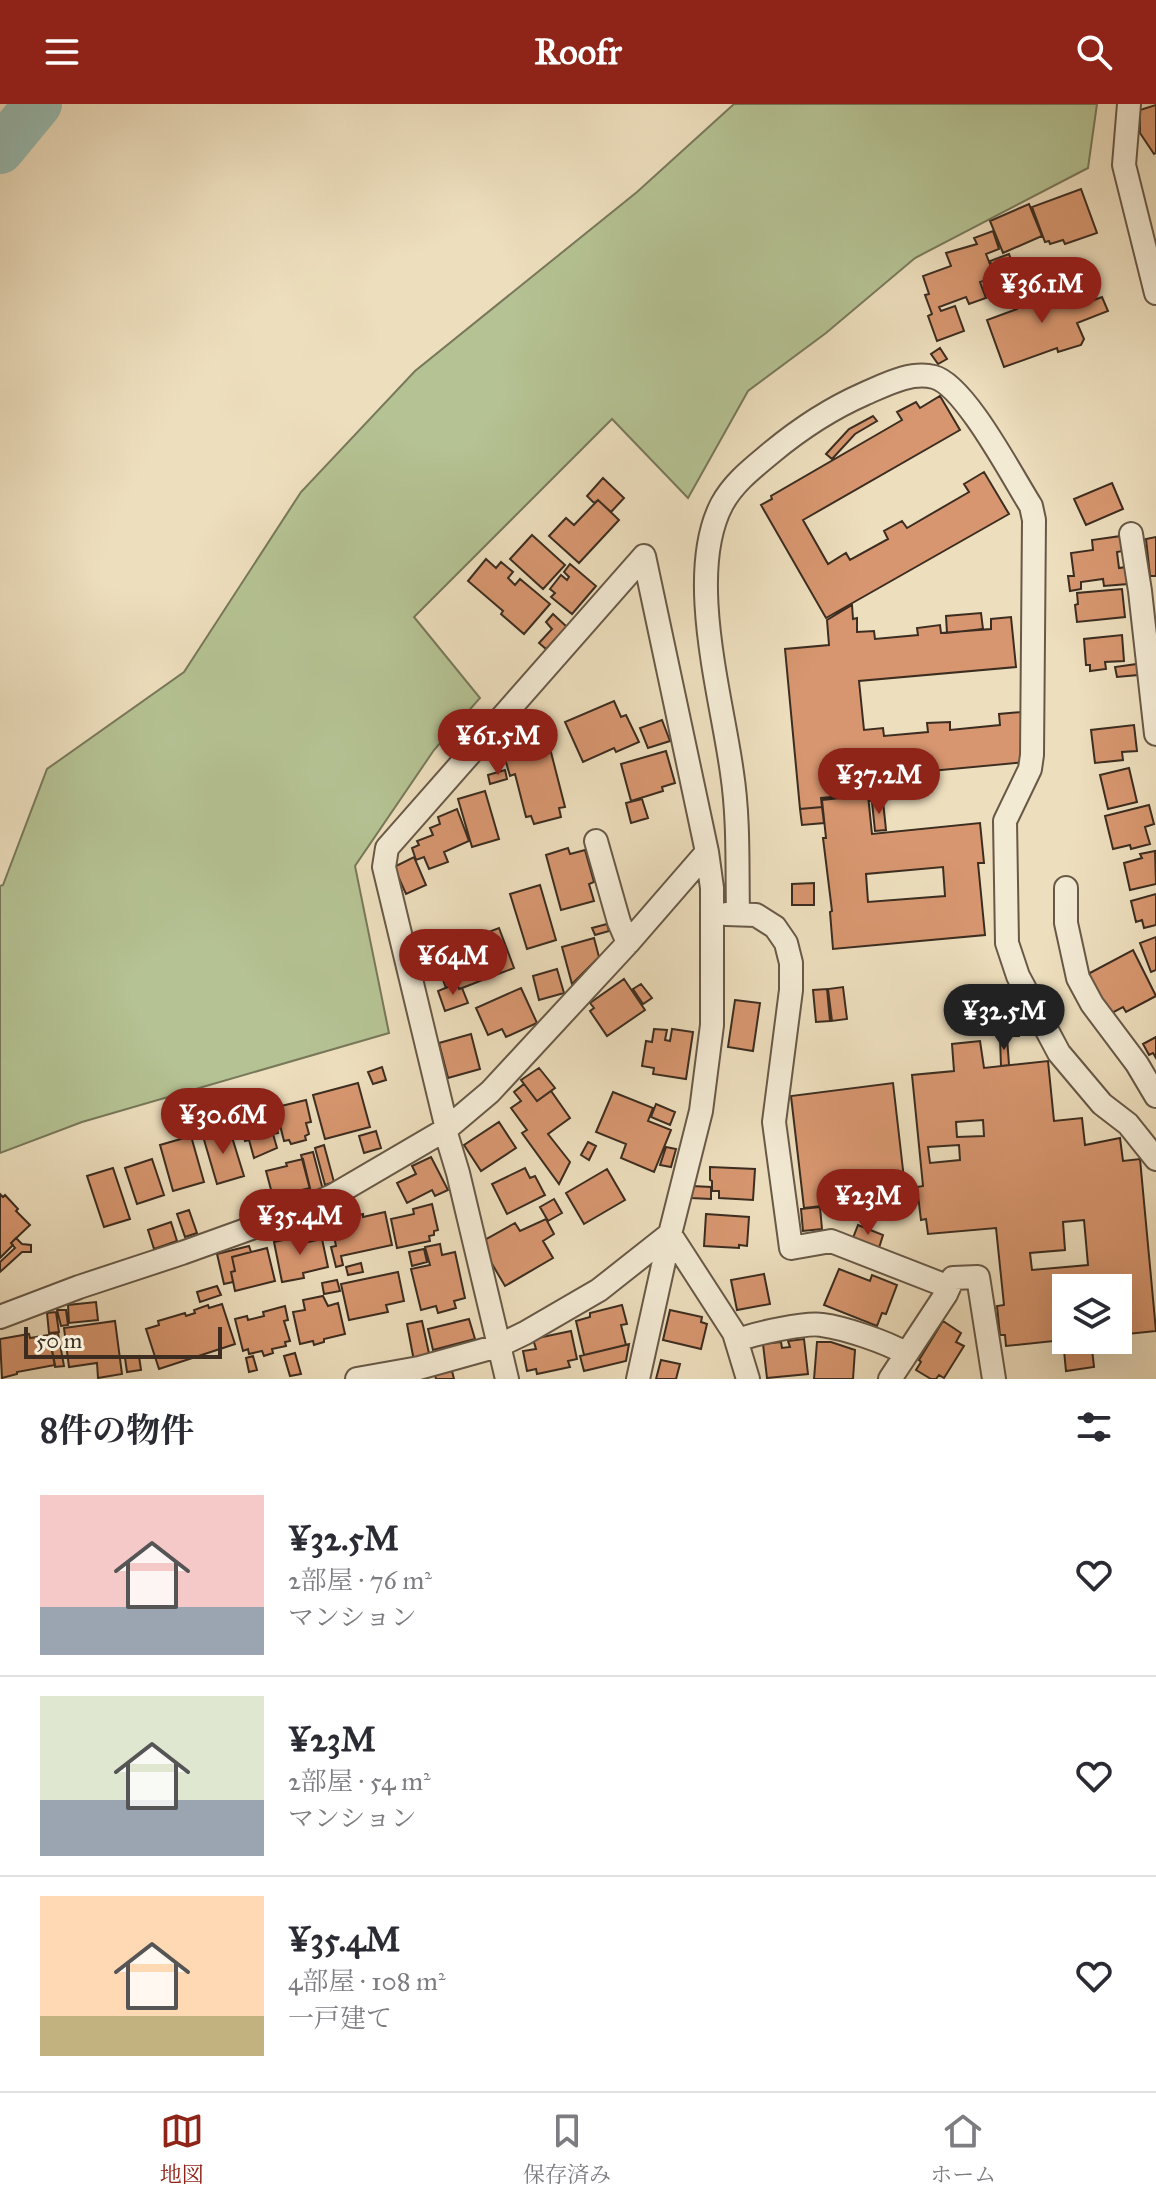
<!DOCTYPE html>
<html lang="ja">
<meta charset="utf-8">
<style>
:root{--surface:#fff;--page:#f7f7f7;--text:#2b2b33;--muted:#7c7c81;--line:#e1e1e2;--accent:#8f2418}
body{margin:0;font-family:"IM FELL Great Primer","Noto Serif JP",serif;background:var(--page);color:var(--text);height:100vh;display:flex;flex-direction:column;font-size:30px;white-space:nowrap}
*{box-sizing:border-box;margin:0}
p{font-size:26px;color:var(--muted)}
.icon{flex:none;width:44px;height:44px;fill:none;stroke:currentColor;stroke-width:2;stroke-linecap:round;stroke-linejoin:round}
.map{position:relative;height:1275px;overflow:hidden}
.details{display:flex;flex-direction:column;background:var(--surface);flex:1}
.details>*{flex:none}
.tools{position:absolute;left:1052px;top:1170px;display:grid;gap:16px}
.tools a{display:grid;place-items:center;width:80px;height:80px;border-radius:0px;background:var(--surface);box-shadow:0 8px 32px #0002;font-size:40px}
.scale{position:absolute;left:24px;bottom:20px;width:198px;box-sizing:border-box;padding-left:8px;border:4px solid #3c2d20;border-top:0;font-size:22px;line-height:28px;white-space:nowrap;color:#3c2d20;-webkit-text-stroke:6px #f3ead4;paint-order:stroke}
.price{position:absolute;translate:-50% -68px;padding:0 18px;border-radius:28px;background:var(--accent);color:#fff;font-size:26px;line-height:52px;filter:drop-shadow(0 2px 4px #0008)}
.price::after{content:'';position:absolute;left:50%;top:48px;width:24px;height:18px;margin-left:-12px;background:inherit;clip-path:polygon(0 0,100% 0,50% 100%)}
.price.active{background:#222;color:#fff}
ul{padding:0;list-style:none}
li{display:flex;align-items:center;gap:24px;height:200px;padding:0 40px}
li+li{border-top:2px solid var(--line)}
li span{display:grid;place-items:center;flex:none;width:224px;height:160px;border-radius:0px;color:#555}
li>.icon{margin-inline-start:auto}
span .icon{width:96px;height:96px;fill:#fffc;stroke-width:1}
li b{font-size:34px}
h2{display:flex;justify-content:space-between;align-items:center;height:96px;padding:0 40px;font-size:34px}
header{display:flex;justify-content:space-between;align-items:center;height:104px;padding:0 40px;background:var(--accent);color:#fff;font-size:36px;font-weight:700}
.tabs{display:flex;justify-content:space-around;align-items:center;height:112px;border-top:2px solid var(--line);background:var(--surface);font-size:22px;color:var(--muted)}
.tabs a{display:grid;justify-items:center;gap:4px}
.tabs .active{color:var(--accent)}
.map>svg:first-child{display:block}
</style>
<header><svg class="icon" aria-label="menu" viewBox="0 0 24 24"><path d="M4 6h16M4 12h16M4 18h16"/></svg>Roofr<svg class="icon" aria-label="search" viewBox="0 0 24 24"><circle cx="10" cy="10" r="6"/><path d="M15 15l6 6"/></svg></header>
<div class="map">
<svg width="1156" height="1275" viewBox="0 0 1156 1275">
<rect width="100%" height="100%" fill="#eddebd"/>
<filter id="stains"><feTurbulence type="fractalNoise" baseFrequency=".0025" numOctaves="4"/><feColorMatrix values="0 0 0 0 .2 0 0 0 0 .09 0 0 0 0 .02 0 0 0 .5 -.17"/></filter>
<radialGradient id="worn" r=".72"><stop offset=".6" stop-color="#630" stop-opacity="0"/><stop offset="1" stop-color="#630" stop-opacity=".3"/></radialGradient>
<!-- green -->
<path fill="#b5c293" stroke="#78785a" stroke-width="2" d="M734,0H1097L1088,64L915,154L826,229L748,287L688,394L612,315L414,513L480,594L434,646L355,762L389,929L82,1018L0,1049V782L3,781L47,665L184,568L301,388L415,267L637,88Z"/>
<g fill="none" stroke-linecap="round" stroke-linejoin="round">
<!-- river -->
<path stroke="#99bcb2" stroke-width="48" d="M0,46L38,0"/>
</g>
<!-- building -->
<path fill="#d7966f" stroke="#3c2d20" stroke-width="2" fill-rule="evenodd" d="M1156,1V49L1154,50L1140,29V6Z
M1081,85L1097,129L1065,140L1063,136L1050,140L1049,137L1045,138L1032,103Z
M1029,100L1042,132L1003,149L990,117Z
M993,127L999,145L986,150L995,173L980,178L986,194L969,200L966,193L939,203L941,207L955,202L964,227L937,237L928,212L932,210L925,191L929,190L923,172L951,162L946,149L977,140L974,134Z
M1009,150L1018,175L999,182L990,157Z
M1051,165L1057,180L1037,186L1032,171Z
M1063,179L1072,204L1102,193L1108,207L1077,219L1084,235L1081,241L1058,248L1057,244L1004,263L987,216L1017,205L1014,197Z
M940,244L947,255L938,260L931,250Z
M940,292L960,326L803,416L828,460L846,449L850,456L888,435L884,427L902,417L907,424L969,388L964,380L984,368L1009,410L826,514L761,401L772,395L771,392L902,316L897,308L916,298L920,304Z
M873,312L877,317L855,330L832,355L826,350L849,325Z
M603,374L624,394L611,408L598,396L594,399L587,392Z
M1112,379L1123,405L1086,421L1074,395Z
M598,396L619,416L579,459L549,432L566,414L574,421Z
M532,431L565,461L543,485L510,455Z
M1121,432L1123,447L1117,448L1119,464L1126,463L1128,480L1104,482L1103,475L1081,478V485L1070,487L1068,472H1074L1071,449L1093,446L1092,436Z
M1156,433V472H1150L1146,435Z
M486,455L496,464L501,458L513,468L508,474L515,481L520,475L550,500L524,530L501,510L503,507L468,477Z
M570,460L596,482L572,510L551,493L555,489L550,485L561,471L567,476L569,473L564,468Z
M1122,485L1125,513L1077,518L1075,501L1078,500L1077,489Z
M852,501L853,515L857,514V528L874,527L875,535L918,531L917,524L940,521L941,529L991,525V515L1011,513L1016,563L859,577L864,626L883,624L884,632L928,628L927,619L950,618V626L1000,621L999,610L1022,608L1027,658L867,673L868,690L821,694L822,703L800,705L785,545L829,541L827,516Z
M981,509L983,525L947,529L946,512Z
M553,510L567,523L546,545L539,539L552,525L546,518Z
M1122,531L1124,557L1105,558L1106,565L1090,567V561H1086L1084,535Z
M1137,560L1138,571L1117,573L1115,563Z
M614,597L621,613L626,611L639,638L616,648L614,644L583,658L565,618Z
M662,616L670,637L648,644L640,624Z
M543,617L565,703L559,704L561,713L534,720L531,712L526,713L515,670L510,672L503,648L517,644L515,637L506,639L503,627Z
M1134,621L1137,647L1122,648L1123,656L1095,659L1091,626Z
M666,647L675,679L662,683L663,687L631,697L621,660Z
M1129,664L1137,698L1108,705L1100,671Z
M505,666L507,675L490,680L488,671Z
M911,669L913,693L869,697L867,673Z
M485,687L499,735L472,743L458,695Z
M868,691L872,730L980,719L984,759H978L985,831L833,845L830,808L832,807L823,734H826L822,696ZM943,763L945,792L868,798L866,770Z
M642,695L648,714L631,719L626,699Z
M883,697L886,726L875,727L872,698Z
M1149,701L1154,720L1145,723L1150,740L1131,745L1130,741L1113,745L1105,712Z
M822,703L824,719L802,721L800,705Z
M457,705L469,737L444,748L448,758L429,765L424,753L416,756L412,744L419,741L417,737L433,731L430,724L440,720L438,713Z
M568,744L570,750L585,746L594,778L589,780L594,797L561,806L546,751Z
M1155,747L1156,780L1130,786L1124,759L1142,754L1140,750Z
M414,753L426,781L406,790L394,763Z
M814,779V801H792V780Z
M540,781L556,836L527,845L510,790Z
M1156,790V821L1144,824L1142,816L1136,818L1131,797Z
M607,820L609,827L595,831L592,824Z
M499,824L514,864L462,884L459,885L457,879L446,884L436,857L452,851L449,843Z
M1156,833V866L1151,868L1140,839Z
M594,834L599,853L572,880L562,843Z
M1133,846L1156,892L1126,908L1123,903L1110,910L1088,870Z
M557,865L564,889L539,896L533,872Z
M624,875L645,906L607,932L590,907L594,904L590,899Z
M457,879L459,885L462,884L468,899L445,907L438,887Z
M641,880L652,894L643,900L633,885Z
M843,883L847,915L832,917L828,885Z
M521,884L537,919L506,933L502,925L488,931L476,904Z
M827,885L830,917L816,918L813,886Z
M735,896L760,899L753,947L728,943Z
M1003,897H1017L1019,932H1005Z
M654,925L667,926L665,936L670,937L672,925L693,928L686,975L653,970L654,964L642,962L646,937L652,938Z
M471,930L480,965L448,974L439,939Z
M1007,933L1009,961L1001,962L1000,934Z
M1156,933V954L1153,949L1149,951L1143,940Z
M980,937L984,964L1048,957L1054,1017L1082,1014L1085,1041L1120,1034L1123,1057L1140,1055L1156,1227L1118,1231V1224H1123L1122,1214L1118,1215V1184H1066V1236H1091L1094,1263L1066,1267L1063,1236L1006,1242L1005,1231H1000L997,1202L1004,1201L996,1124L928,1130L926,1115L921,1116L917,1083L923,1082L912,971L954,967L952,940ZM983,1016L984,1032L957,1033L956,1018ZM959,1041L960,1056L930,1059L928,1043ZM1084,1116L1088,1161L1032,1166L1030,1149L1065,1146L1063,1118Z
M382,963L386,976L373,980L368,968Z
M539,964L555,984L537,997L521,976Z
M358,979L370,1023L325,1035L313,991Z
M893,979L906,1092L884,1094L882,1080L820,1087L822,1102L804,1104L791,992Z
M524,980L537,997L551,987L570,1014L548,1030L570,1058L559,1080L522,1029L527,1026L511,1004L521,997L514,988Z
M613,988L653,1004L648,1017L671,1026L654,1068L621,1054L626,1040L596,1028Z
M306,996L311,1018L306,1019L309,1030L305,1032L306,1036L291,1040L289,1036L284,1037L277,1009L282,1008L281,1002Z
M656,1000L675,1008L670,1021L651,1013Z
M266,1005L269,1013L273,1012L278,1029L273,1030L277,1044L254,1054L249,1036L245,1037L239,1018L252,1014L251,1009Z
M499,1018L516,1044L481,1067L464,1041Z
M219,1023L222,1033L231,1030L244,1072L217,1080L202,1029Z
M376,1027L381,1044L364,1049L359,1032Z
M191,1032L204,1078L173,1087L160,1041Z
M588,1038L596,1042L589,1056L581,1051Z
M324,1041L334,1078L325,1081L315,1044Z
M666,1043L676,1045L671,1063L660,1061Z
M313,1048L323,1086L311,1089L301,1051Z
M431,1053L448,1086L435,1092L432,1086L407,1099L397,1079L416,1070L412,1062Z
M152,1055L164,1091L137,1100L125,1064Z
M303,1055L310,1084L273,1093L266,1067L287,1062L286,1059Z
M710,1063L755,1065L753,1096L719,1094V1087H712V1077L710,1076Z
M113,1064L130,1115L104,1123L87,1072Z
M525,1064L530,1074L535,1072L545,1091L507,1110L492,1080Z
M607,1065L625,1096L584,1120L566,1089Z
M882,1080V1082L875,1085L853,1091H838L820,1088Z
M692,1082L711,1083V1095L691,1094Z
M0,1090L3,1093L5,1091L18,1105L16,1107L30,1121L11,1139L13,1141L0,1154Z
M554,1095L562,1109L548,1117L540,1103Z
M432,1100L438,1126L434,1127V1131L429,1132L430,1137L397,1144L391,1115L414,1110L413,1105Z
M820,1103L822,1125L803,1127L801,1105Z
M189,1106L197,1129L185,1133L177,1110Z
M385,1108L392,1141L341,1152L343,1161L336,1163L331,1143L336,1142L331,1117L363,1110V1113Z
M706,1110L749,1113L747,1142L739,1141V1144L704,1142Z
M546,1115L554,1130L543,1137L553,1154L505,1182L485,1148L488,1146L483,1137L515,1119L520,1127Z
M171,1118L177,1137L154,1145L148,1126Z
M858,1121L883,1131L879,1144L853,1134Z
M307,1131L308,1138L322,1135L328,1163L303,1169L304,1174L282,1178L274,1138Z
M16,1134L22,1140L31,1141V1148H22L0,1168V1158L15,1144L11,1139Z
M440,1140L442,1151L455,1148L465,1194L454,1197L456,1204L438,1209L436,1202L421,1206L411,1165L430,1161L425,1143Z
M249,1142L251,1148L232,1153L235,1167L231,1168L233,1178L224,1180L217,1150Z
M267,1144L275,1177L235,1187L231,1168L235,1167L232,1153Z
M424,1145L427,1158L412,1162L409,1148Z
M361,1159L363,1168L348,1171L346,1163Z
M839,1165L870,1177L872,1171L897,1181L886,1210L882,1209L877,1222L824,1201Z
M398,1168L404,1197L386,1201L388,1208L349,1216L341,1180Z
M764,1170L770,1200L737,1206L731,1176Z
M337,1176L340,1187L324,1190L322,1179Z
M217,1182L221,1191L200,1198L197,1188Z
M323,1192L328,1202L338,1199L345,1230L324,1235V1238L314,1241L313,1237L300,1240L293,1208L305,1206L303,1196Z
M96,1198L98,1216L69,1219L68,1201Z
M222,1200L235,1240L159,1265L146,1225L159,1221L158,1217L185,1209L186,1212L195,1209L194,1206L208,1201L209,1204Z
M622,1201L627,1220L621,1221L626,1241L584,1251L576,1217L590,1213V1209Z
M285,1202L288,1216L284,1217L290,1237L285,1238L286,1242L272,1245L273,1249L264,1252L262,1247L249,1250L248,1245L243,1247L235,1215L247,1212L248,1216L264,1212L263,1208Z
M57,1206H66L68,1221L61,1222Z
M670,1206L702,1213L701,1218L707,1220L701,1245L663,1236Z
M56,1208L59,1228L49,1229L47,1209Z
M469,1215L475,1235L433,1246L428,1225Z
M115,1217L122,1270L98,1274L97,1259L69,1263L64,1224Z
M422,1217L430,1254L414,1257L407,1220Z
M943,1217L961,1229L956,1238L964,1242L944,1274L939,1271L936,1275H931L916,1266L921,1258L919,1256Z
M571,1227L577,1255L568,1257L570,1263L537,1270L536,1265L527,1267L523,1247L536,1245L533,1235Z
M58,1229L64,1262L55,1263L49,1231Z
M29,1230L30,1234L49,1231L55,1261L17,1268V1270L2,1274L0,1235Z
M804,1235L808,1270L767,1274L763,1240L781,1238L782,1244L790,1243L788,1237Z
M817,1238H831L855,1246L853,1275H814Z
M629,1240L626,1257L584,1267L580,1252Z
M295,1249L301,1270L290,1272L284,1252Z
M139,1252L141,1266L127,1268L125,1254Z
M253,1252L257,1266L249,1268L246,1254Z
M661,1256L680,1260L676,1275H656Z
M452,1267L454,1275H436L435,1271Z"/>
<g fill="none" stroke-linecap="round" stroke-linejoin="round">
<defs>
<path id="street" d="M1129,0L1124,61L1156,189
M1131,430L1140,487L1156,630
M596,737L619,818L628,839
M1066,784V819L1078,874L1092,900L1137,960L1156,992
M738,809C737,763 739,715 732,669C722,594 685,470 722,400C734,378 753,364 772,348C801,324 830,305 864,290C885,281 910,267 934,273C965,281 1013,374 1031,402L1034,416L1032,651L1030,665L1005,717L1007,839L1018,872L1059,949L1102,1000L1128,1020L1156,1055
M726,810L756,811L775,823L786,839L791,859V886L774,1018L791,1144L831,1137L949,1183
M447,1025L384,763L387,744L644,452L707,748L712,784V921L701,1007L670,1130L638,1275
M445,1026L458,1069L507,1275
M670,1130L734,1229L748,1275
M0,1213L79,1183L182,1149L299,1107L334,1091L445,1026L490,988L628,839L707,748
M737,1237C750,1230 808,1218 822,1221C845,1224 886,1238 905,1249
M357,1275L419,1264L498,1242L525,1229L599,1186L670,1130
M890,1275L946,1190L953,1174L978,1173L994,1275"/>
</defs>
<!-- street casing -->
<use href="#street" stroke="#685947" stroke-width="26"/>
<!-- street -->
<use href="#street" stroke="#f3ead4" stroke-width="22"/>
</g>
<rect width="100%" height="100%" filter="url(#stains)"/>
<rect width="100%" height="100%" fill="url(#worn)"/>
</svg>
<div class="tools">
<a><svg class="icon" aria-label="layers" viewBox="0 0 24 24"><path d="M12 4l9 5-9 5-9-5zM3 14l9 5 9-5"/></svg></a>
</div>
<div class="scale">50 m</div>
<b class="price" style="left:1042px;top:221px">¥36.1M</b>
<b class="price" style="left:498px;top:673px">¥61.5M</b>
<b class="price" style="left:879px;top:712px">¥37.2M</b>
<b class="price" style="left:453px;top:893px">¥64M</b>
<b class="price active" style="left:1004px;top:948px">¥32.5M</b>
<b class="price" style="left:223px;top:1052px">¥30.6M</b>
<b class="price" style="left:868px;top:1133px">¥23M</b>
<b class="price" style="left:300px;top:1153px">¥35.4M</b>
</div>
<section class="details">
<h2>8件の物件<svg class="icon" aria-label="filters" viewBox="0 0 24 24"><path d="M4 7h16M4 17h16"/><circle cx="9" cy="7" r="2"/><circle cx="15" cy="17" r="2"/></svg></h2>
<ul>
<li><span style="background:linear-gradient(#f6c9c9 70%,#9aa5b1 0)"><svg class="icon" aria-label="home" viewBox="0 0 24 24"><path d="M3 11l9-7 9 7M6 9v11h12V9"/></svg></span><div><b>¥32.5M</b><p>2部屋 · 76 m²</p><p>マンション</p></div><svg class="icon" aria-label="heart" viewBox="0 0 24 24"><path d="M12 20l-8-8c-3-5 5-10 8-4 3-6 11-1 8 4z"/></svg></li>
<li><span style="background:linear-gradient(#dfe7d0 65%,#9aa5b1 0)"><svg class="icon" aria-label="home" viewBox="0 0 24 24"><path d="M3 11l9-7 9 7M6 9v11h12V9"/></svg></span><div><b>¥23M</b><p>2部屋 · 54 m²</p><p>マンション</p></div><svg class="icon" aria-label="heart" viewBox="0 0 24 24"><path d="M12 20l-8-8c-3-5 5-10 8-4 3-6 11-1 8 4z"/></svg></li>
<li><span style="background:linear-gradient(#ffd9b3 75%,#c2b280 0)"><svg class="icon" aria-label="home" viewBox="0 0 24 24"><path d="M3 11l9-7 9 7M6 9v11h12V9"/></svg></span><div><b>¥35.4M</b><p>4部屋 · 108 m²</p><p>一戸建て</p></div><svg class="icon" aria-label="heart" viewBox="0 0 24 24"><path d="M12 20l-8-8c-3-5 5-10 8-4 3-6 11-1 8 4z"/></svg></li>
</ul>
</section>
<nav class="tabs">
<a class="active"><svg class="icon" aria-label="map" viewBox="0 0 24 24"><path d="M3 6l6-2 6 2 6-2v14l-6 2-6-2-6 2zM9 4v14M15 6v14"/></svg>地図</a>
<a><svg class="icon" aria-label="saved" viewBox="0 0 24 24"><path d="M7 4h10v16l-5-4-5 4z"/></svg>保存済み</a>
<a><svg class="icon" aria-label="home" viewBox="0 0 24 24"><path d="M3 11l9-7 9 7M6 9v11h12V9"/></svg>ホーム</a>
</nav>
